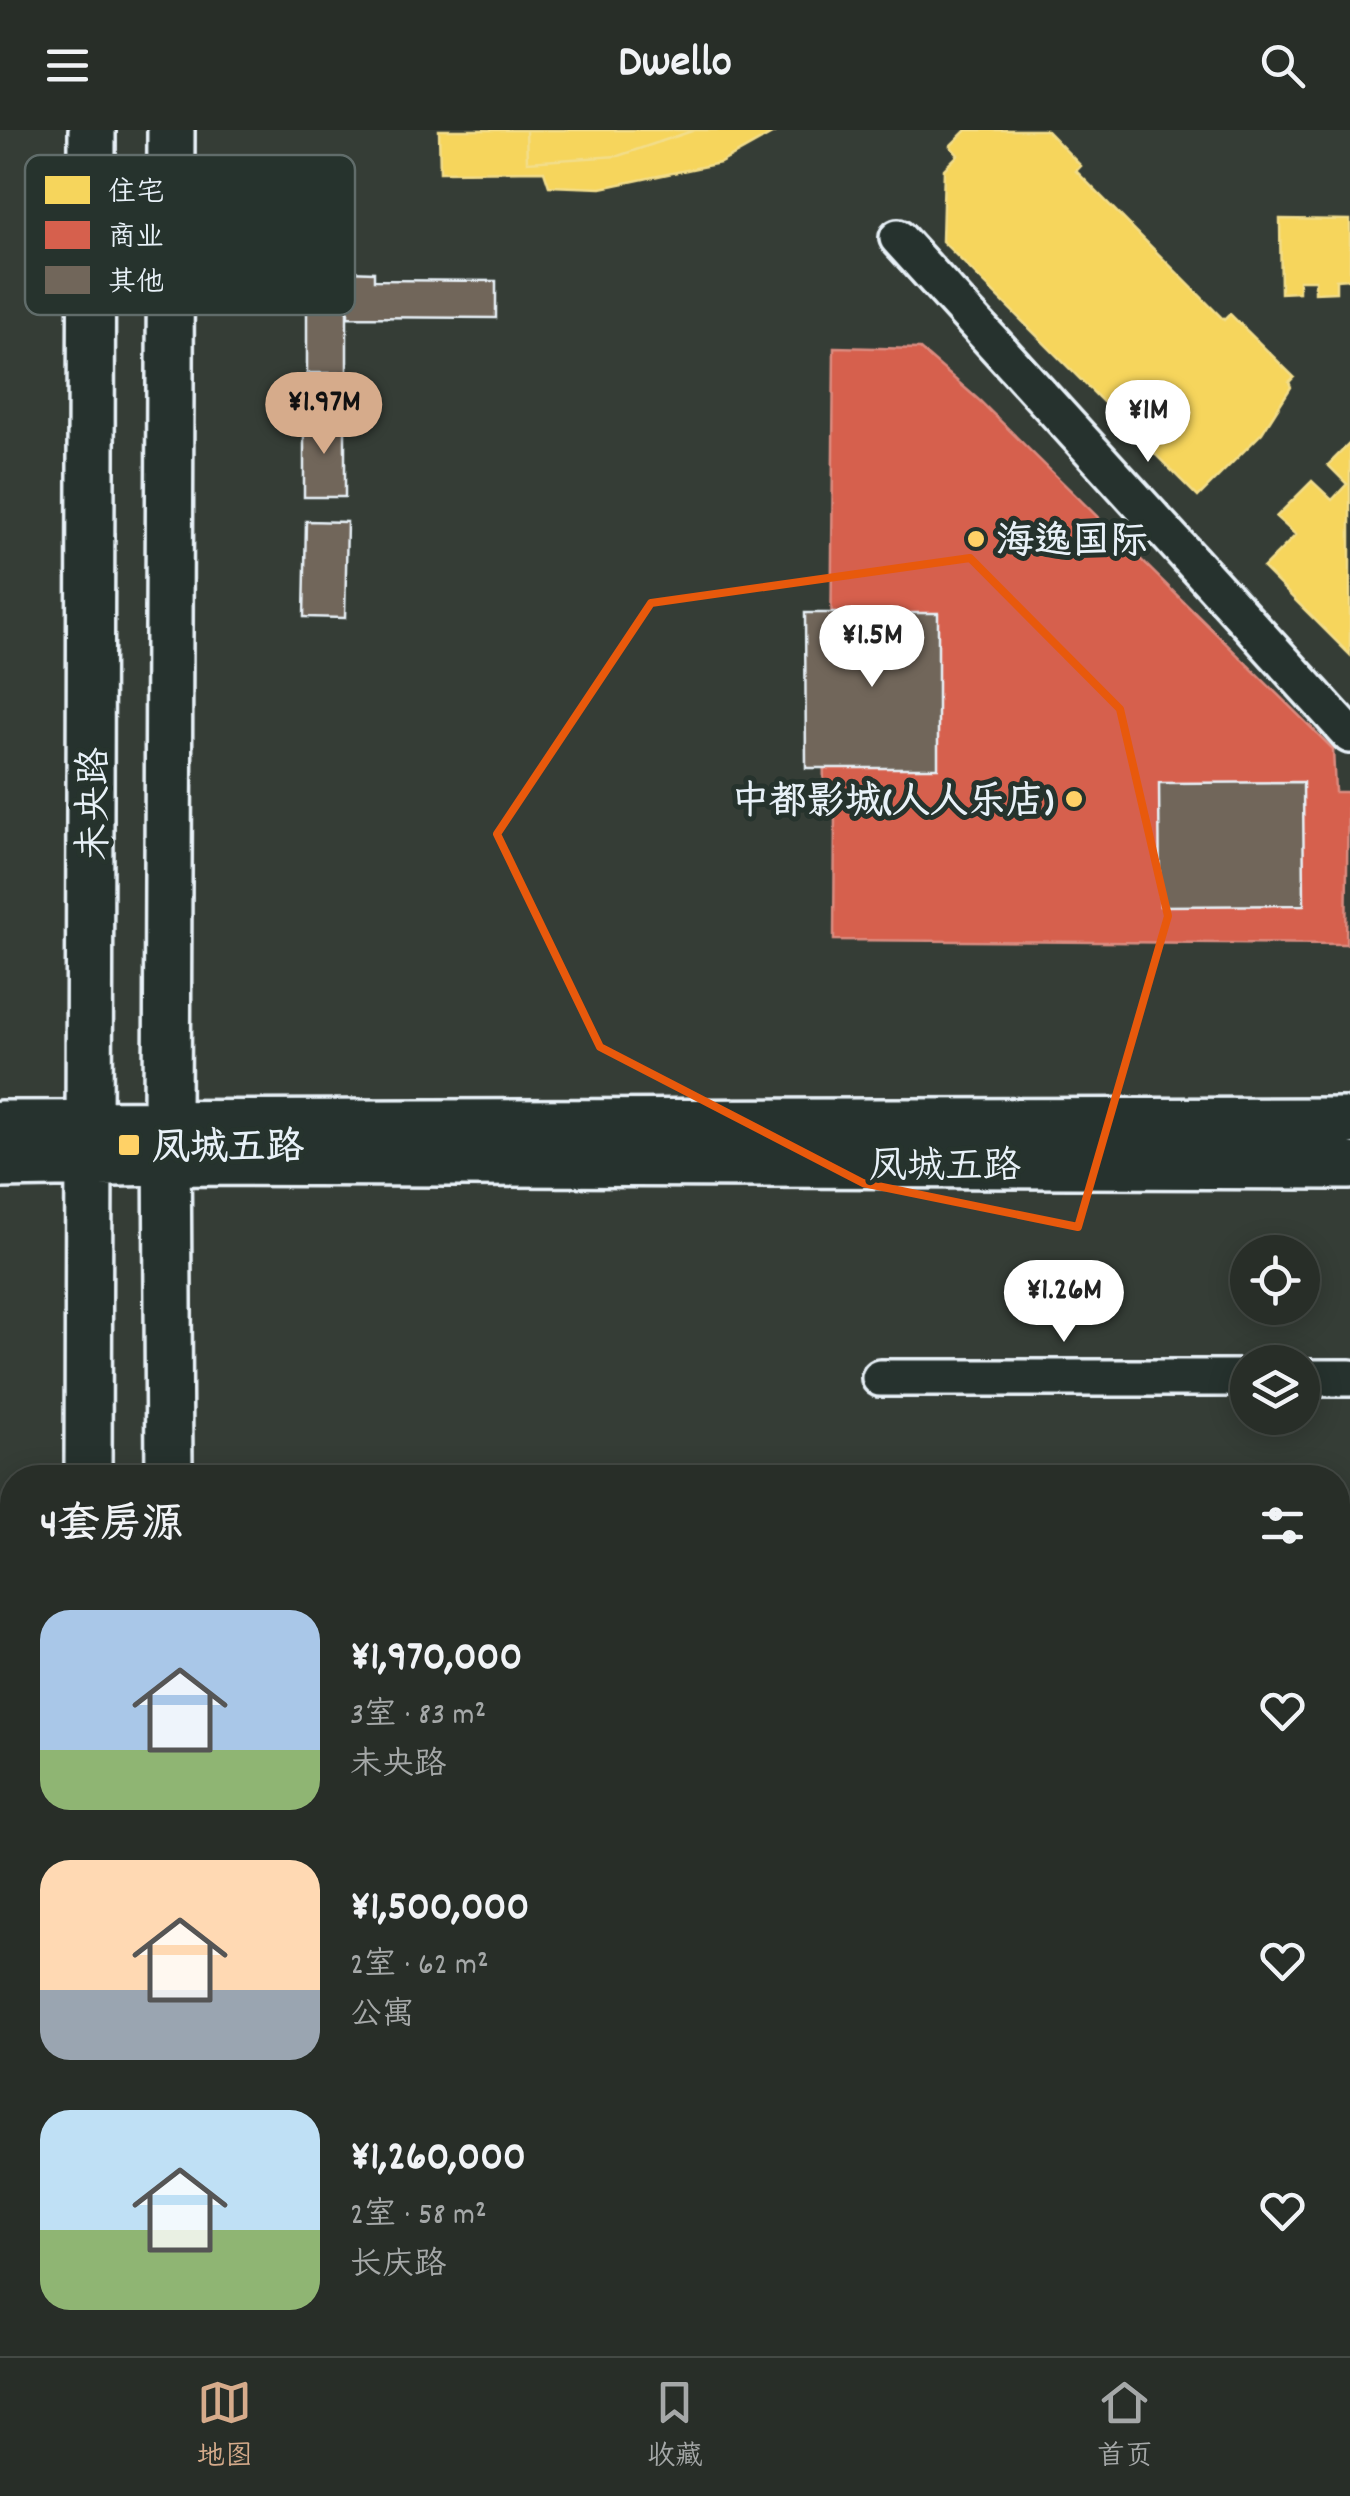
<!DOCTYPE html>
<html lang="zh">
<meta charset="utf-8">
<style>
:root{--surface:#282e28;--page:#343a34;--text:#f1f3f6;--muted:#a5a8a8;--line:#444a45;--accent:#d6ab8b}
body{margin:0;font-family:Dekko,"LXGW WenKai TC",sans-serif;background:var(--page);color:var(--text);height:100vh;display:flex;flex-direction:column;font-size:38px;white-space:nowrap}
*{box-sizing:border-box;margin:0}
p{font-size:32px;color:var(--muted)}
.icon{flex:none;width:55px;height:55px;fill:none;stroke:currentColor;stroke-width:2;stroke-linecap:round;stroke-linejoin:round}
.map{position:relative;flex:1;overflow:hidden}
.panel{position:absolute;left:0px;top:1335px;width:1350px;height:892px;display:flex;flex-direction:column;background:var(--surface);border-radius:40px 40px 0 0;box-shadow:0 5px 25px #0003,0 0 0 2px var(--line)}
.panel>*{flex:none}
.controls{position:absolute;left:1230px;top:1105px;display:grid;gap:20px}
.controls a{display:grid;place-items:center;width:90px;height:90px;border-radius:50%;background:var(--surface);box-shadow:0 5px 25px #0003,0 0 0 2px var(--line);font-size:50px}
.price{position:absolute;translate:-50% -85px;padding:0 22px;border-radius:35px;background:#fff;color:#222;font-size:32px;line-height:65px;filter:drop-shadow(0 2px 5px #0008)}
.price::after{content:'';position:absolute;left:50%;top:60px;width:30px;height:22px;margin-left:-15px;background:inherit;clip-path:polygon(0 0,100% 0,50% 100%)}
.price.active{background:var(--accent);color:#111}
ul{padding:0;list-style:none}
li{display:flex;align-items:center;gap:30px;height:250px;padding:0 40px}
li span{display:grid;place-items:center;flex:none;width:280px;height:200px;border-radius:30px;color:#555}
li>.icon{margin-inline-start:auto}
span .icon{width:120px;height:120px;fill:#fffc;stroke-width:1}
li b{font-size:42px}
h2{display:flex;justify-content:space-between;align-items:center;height:120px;padding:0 40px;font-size:42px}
header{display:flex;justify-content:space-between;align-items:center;height:130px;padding:0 40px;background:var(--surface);font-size:45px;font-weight:700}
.tabs{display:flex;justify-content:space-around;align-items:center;height:140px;border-top:2px solid var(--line);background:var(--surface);font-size:28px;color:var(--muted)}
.tabs a{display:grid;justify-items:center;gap:5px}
.tabs .active{color:var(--accent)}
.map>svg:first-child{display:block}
</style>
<header><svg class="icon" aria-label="menu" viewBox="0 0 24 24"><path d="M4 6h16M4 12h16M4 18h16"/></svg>Dwello<svg class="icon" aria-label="search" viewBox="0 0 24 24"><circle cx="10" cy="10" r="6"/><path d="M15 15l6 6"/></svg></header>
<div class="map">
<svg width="1350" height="2226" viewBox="0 0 1350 2226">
<rect width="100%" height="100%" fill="#353d36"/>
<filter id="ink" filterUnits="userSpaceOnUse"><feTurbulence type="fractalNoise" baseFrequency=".01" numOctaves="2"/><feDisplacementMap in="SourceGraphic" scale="20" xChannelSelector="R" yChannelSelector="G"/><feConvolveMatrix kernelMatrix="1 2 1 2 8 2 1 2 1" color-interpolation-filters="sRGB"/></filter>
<g filter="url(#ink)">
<!-- homes -->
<path fill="#f6d55c" stroke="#f2dd8b" stroke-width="2.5" d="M439,0H779L720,33L601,58L549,56L544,41L440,42Z
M526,0H695L618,26L527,32Z
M966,0H1046L1081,36L1076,41L1224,190L1230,184L1294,247L1289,252L1291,257L1262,303L1198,367L942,111L944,39L958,25L950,16Z
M1280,89L1350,90V149L1336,150V162L1315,163V150H1299V162L1281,163Z
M1350,313V525L1263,438L1296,405L1276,387L1312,351L1332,370L1347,354L1328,335Z"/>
<!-- shops -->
<path fill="#d6604d" stroke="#db8c80" stroke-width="2.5" d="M834,217L920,219L980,271L1333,619L1335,662H1348L1346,814L834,810L835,681H824L823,528L831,527Z"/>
<!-- building -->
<path fill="#71665a" stroke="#e8f1f8" stroke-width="2.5" d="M307,125H347V243H307Z
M348,141L374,142V150L496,151V188L348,187Z
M304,287H345V367H304Z
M306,391L347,392L345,488L304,487Z
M805,483H938V638H806Z
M1303,652L1304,775L1160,776L1159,653Z
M1338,1620H1350V1751H1338Z
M1338,1838L1350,1846V1939L1338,1928Z
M309,2215H344V2226H309Z
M373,2215H429L421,2226H373Z
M533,2215H788V2226H525Z
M1052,2215H1279L1274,2226H1057Z"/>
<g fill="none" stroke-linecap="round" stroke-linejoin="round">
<defs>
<path id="minor" d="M898,108L1350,605
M880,1248H1248
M1302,1248H1350"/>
<path id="major" d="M0,994L1350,991
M0,1035L169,1032L1350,1036
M88,1348L92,0
M169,1348L167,994L171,0
M89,2215V2226
M171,2215V2226"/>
</defs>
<!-- minor casing -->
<use href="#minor" stroke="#e8f1f8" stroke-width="42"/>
<!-- major casing -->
<use href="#major" stroke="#e8f1f8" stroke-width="52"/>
<!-- minor -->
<use href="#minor" stroke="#26332d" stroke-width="35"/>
<!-- major -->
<use href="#major" stroke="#26332d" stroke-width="45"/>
</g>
</g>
<!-- marked area -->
<path fill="none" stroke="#e8590c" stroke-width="8" stroke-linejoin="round" d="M970,428L1120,579L1168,786L1078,1097L863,1053L600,917L497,704L651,473Z"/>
<!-- markers -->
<g fill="#ffd166" stroke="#26332d" stroke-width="4">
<circle cx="976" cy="409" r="10"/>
<circle cx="1074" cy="669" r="10"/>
<rect x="117" y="1003" width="24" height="24" rx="5"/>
</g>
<g text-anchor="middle" stroke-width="10" stroke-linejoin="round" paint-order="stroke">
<!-- poi labels -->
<g font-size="38" font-weight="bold" fill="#e8f1f8" stroke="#26332d" text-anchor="start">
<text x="996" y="422">海逸国际</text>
<text x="1054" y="682" text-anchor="end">中都影城(人人乐店)</text>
<text x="152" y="1028">凤城五路</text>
</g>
<!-- street labels -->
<g font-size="38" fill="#e8f1f8" stroke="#26332d">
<text transform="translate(92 674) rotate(-90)" y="13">未央路</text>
<text x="945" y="1047">凤城五路</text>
</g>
</g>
<!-- legend -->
<rect x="25" y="25" width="330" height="160" rx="15" fill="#26332d" stroke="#606c6a" stroke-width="2.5"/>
<rect x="45" y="46" width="45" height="28" fill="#f6d55c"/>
<rect x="45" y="91" width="45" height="28" fill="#d6604d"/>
<rect x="45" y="136" width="45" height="28" fill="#71665a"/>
<g font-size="28" fill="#e8f1f8">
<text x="108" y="70">住宅</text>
<text x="108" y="115">商业</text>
<text x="108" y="160">其他</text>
</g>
</svg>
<div class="controls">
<a><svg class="icon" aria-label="locate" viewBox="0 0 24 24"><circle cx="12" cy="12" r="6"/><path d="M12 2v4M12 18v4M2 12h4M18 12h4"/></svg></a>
<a><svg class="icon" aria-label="layers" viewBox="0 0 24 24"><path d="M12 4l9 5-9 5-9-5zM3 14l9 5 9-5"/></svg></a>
</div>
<b class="price active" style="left:324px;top:327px">¥1.97M</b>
<b class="price" style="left:1148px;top:335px">¥1M</b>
<b class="price" style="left:872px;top:560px">¥1.5M</b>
<b class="price" style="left:1064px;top:1215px">¥1.26M</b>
<section class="panel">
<h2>4套房源<svg class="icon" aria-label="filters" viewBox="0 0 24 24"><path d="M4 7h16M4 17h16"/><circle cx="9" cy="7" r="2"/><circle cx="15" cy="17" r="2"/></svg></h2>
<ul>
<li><span style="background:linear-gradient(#a9c7e8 70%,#8fb573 0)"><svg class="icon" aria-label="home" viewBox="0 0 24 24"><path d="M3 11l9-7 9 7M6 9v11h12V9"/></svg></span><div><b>¥1,970,000</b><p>3室 · 83 m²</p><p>未央路</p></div><svg class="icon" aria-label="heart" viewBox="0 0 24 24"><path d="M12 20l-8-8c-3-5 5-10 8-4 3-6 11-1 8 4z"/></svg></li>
<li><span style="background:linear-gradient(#ffd9b3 65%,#9aa5b1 0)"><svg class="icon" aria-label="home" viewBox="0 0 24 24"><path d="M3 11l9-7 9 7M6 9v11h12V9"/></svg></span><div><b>¥1,500,000</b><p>2室 · 62 m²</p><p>公寓</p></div><svg class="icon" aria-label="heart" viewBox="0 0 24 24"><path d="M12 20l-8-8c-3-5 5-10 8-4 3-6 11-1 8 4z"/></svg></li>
<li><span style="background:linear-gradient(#bfe0f5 60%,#8fb573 0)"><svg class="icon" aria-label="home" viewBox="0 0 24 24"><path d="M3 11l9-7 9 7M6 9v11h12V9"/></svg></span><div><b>¥1,260,000</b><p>2室 · 58 m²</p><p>长庆路</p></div><svg class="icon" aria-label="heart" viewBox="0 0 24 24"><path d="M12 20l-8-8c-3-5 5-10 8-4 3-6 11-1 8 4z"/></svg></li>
</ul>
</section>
</div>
<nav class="tabs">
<a class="active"><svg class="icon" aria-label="map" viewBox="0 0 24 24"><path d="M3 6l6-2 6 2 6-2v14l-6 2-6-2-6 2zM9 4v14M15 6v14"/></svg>地图</a>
<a><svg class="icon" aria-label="saved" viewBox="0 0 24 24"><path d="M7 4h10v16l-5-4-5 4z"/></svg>收藏</a>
<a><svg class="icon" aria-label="home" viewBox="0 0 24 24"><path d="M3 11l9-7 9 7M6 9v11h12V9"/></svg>首页</a>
</nav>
